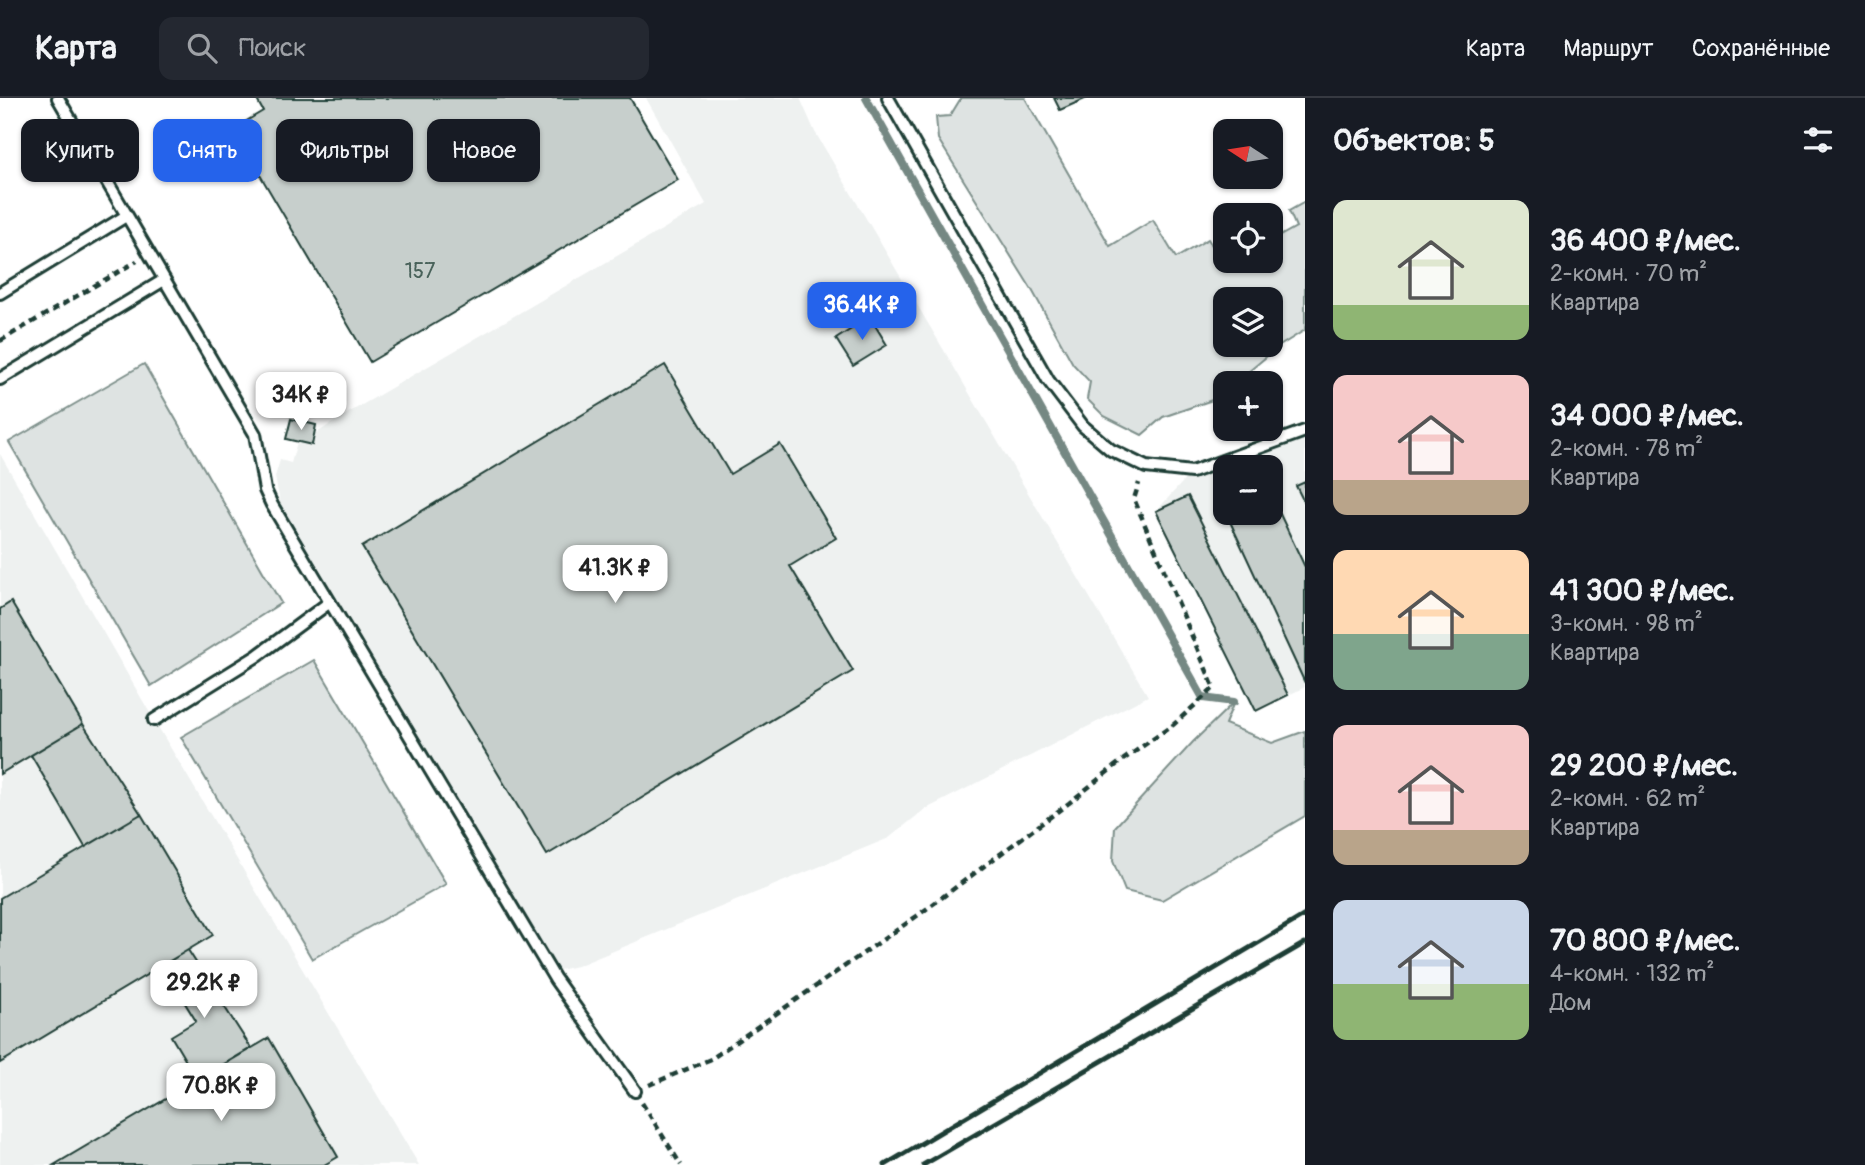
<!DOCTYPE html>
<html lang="ru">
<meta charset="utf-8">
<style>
:root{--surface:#171b24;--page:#242831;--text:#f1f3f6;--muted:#9ea1a6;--line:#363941;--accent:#2563eb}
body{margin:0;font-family:Pangolin,sans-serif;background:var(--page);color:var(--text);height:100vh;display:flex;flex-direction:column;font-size:26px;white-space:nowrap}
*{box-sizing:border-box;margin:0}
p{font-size:23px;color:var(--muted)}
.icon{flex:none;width:38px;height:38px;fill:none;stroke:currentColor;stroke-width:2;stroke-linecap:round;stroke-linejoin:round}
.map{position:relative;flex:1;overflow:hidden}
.panel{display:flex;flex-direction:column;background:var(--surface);width:560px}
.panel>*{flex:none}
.banner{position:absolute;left:21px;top:21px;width:665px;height:63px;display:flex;gap:14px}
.needle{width:46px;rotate:282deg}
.buttons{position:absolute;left:1213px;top:21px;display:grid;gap:14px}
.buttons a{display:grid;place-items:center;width:70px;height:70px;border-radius:14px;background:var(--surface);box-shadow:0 2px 5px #0004;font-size:35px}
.price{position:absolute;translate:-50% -60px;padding:0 16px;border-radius:14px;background:#fff;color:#222;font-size:23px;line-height:46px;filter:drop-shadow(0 2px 4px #0008)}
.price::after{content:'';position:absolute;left:50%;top:42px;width:21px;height:16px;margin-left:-10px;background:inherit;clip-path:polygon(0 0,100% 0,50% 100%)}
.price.selected{background:var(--accent);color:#fff}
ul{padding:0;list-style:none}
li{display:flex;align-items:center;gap:21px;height:175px;padding:0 28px}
li span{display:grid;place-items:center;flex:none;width:196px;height:140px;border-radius:14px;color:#555}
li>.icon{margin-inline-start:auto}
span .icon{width:84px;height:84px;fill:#fffc;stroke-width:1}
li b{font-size:30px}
h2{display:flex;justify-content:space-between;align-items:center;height:84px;padding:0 28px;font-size:30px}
.pill{padding:0 24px;border-radius:14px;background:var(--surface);box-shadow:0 2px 5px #0004;font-size:24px;line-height:63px}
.pill.selected{background:var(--accent);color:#fff}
header{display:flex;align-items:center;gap:42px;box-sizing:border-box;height:98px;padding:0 35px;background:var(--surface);border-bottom:2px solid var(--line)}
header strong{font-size:33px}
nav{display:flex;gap:38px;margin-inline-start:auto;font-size:24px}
.search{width:490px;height:63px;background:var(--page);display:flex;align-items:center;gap:18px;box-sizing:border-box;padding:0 24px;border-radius:14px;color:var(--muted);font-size:26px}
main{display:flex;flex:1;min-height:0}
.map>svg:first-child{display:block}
</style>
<header>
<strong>Карта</strong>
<div class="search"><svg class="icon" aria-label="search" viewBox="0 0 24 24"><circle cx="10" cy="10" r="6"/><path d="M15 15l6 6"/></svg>Поиск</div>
<nav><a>Карта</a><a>Маршрут</a><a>Сохранённые</a></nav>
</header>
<main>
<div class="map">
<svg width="1305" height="1067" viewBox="0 0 1305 1067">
<rect width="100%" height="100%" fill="#fff"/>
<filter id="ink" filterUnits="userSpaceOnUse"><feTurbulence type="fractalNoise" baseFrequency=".0143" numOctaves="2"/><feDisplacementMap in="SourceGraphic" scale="14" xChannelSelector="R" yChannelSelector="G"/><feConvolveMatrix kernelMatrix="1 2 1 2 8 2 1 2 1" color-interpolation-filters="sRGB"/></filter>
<g filter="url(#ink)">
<!-- built -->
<path fill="#eef1f0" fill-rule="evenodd" d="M646,0H800L815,34L1148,598L924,712L889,740L577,868L559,872L280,404L275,379L280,362L291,365L297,344L312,347L314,337L338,321L706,106Z
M1305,333V589L1256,613L1156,413L1192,374ZM1225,369H1270V415H1225Z
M0,356L154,622L419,1067H0Z"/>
<!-- green -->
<path fill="#dee3e2" stroke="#7e908b" stroke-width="2" fill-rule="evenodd" d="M961,0H1025L1110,148L1153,122L1176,160L1208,141L1225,168L1234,163H1270L1271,143L1296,129L1289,113L1305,104V232L1278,249L1235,285H1225V294L1218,300L1163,319L1142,337L1104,318L1087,301L1090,284L1073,266L1032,192L938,41L936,19L950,18ZM1225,201H1270V247H1225Z
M144,266L281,505L151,588L9,344Z
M314,562L446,786L312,861L181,639Z
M1234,604L1225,626L1272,645L1305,633V718L1162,802L1125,793L1113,763L1115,729L1193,644Z"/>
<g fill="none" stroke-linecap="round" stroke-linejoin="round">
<!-- stream -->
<path stroke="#758883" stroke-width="8" d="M866,0L1203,600L1234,604"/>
</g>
<!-- building -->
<path fill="#c7cfcc" stroke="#1f3d34" stroke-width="2" d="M260,0H630L678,82L370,264L233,31L263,13L257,2Z
M1054,0H1087L1060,12Z
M870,219L887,247L853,268L836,241Z
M665,267L730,376L780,346L836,440L790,468L853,573L547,757L362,449Z
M291,321L316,327L312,347L286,341Z
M1225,382V413L1213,387Z
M1305,384V406L1296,388Z
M1270,395L1305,469V585L1226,415H1270Z
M1188,398L1288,597L1256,613L1156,413Z
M11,504L83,626L0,676V511Z
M83,626L141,716L85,749L31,657Z
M141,716L213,837L0,965V800Z
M188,852L251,950L197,982L171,938L196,923L162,868Z
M269,940L338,1059L324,1067H54Z"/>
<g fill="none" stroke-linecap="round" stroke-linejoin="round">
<defs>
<path id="service" d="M58,0L255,336L265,392L272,407L555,881L635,993
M888,0L1048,282L1083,328L1111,352L1146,369L1192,374L1305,333
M0,195L126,118
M0,281L164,182
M154,622L257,558L330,504"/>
</defs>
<!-- service casing -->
<use href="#service" stroke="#1f3d34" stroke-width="16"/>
<!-- path -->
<path stroke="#1f3d34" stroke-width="4.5" stroke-dasharray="7 5" stroke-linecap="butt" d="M0,243L137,163
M649,987L711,961L917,818L1069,705L1120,664L1173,627L1214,590L1134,401L1139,385
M642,1005L681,1067"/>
<!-- service -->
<use href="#service" stroke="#fff" stroke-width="10"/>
<!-- rail -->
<path stroke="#1f3d34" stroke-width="5" d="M885,1067L1305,817
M923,1067L1305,845"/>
</g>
</g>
<g text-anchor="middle" stroke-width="6" stroke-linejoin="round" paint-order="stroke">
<!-- number labels -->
<g font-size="21" fill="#49625a">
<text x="420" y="180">157</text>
</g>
</g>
</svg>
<div class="buttons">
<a><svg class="needle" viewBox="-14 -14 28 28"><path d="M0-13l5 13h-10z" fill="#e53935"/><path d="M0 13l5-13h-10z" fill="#9ea1a6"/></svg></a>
<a><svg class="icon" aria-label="locate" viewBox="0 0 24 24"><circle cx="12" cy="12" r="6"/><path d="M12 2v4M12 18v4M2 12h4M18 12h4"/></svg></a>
<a><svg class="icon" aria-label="layers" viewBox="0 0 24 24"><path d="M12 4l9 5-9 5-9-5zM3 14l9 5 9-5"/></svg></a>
<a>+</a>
<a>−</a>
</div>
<b class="price selected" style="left:862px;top:244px">36.4K ₽</b>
<b class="price" style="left:301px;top:334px">34K ₽</b>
<b class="price" style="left:615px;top:507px">41.3K ₽</b>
<b class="price" style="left:204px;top:922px">29.2K ₽</b>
<b class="price" style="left:221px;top:1025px">70.8K ₽</b>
<div class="banner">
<a class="pill">Купить</a>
<a class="pill selected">Снять</a>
<a class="pill">Фильтры</a>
<a class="pill">Новое</a>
</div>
</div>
<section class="panel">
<h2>Объектов: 5<svg class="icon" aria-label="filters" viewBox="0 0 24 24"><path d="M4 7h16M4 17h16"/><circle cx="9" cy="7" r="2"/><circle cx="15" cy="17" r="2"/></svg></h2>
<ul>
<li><span style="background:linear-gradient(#dfe7d0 75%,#8fb573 0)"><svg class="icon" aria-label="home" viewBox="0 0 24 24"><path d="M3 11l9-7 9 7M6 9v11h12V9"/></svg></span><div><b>36 400 ₽/мес.</b><p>2-комн. · 70 m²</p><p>Квартира</p></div></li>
<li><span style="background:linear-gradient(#f6c9c9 75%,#b9a48a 0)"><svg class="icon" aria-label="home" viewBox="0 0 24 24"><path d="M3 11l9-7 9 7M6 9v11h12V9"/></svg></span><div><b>34 000 ₽/мес.</b><p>2-комн. · 78 m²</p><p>Квартира</p></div></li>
<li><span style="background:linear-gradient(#ffd9b3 60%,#7fa58c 0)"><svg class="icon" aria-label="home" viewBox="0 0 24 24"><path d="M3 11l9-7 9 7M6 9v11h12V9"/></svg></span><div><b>41 300 ₽/мес.</b><p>3-комн. · 98 m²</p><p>Квартира</p></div></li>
<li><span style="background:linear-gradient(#f6c9c9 75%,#b9a48a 0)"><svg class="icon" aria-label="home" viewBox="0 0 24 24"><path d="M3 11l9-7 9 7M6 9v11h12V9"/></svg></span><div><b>29 200 ₽/мес.</b><p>2-комн. · 62 m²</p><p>Квартира</p></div></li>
<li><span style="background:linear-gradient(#c9d6e8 60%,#8fb573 0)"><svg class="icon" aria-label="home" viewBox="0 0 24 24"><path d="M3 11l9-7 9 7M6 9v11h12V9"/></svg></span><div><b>70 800 ₽/мес.</b><p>4-комн. · 132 m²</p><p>Дом</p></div></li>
</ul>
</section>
</main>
